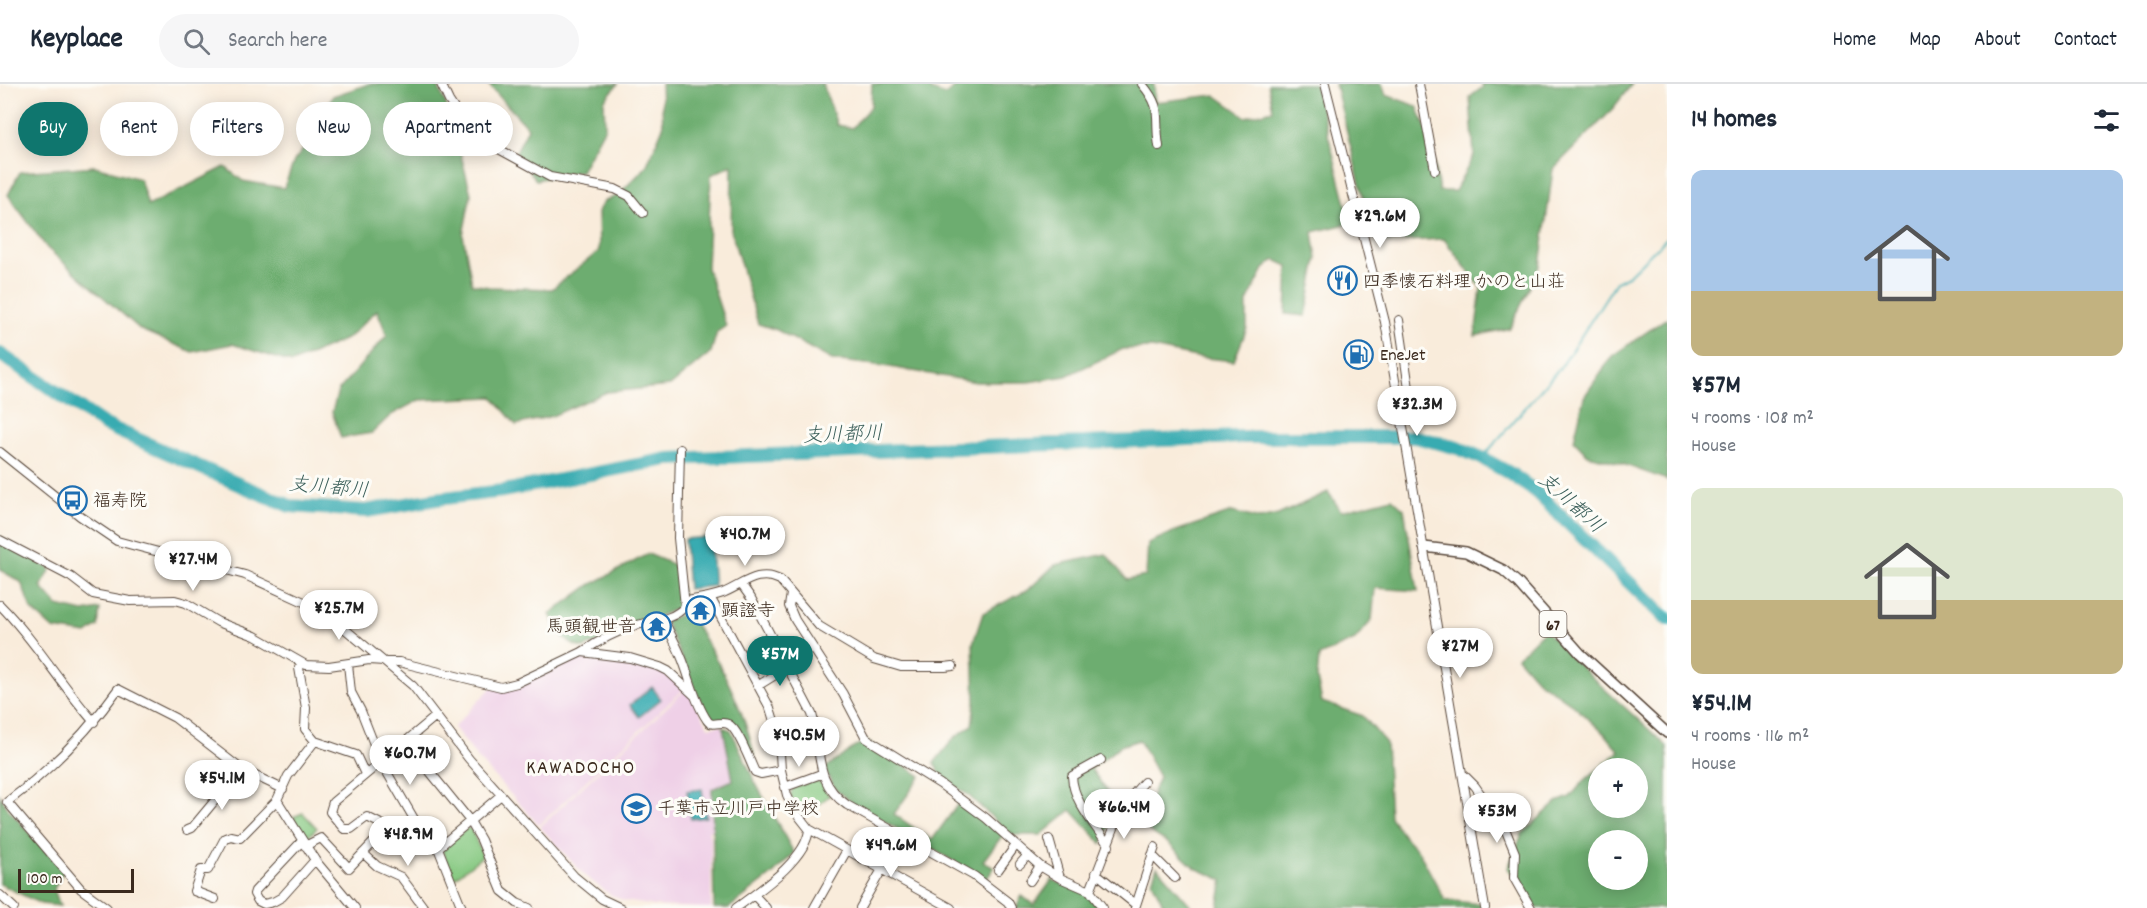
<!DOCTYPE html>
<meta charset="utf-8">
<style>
:root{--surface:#fff;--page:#f6f6f7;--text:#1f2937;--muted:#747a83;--line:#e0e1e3;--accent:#0f766e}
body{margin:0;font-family:Dekko,"Klee One",sans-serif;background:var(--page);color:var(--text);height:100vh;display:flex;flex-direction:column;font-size:22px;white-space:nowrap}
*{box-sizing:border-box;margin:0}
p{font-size:20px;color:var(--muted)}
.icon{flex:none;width:33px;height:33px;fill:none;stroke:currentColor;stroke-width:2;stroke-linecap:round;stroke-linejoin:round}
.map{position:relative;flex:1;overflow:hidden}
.sheet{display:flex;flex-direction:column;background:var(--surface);width:480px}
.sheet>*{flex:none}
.banner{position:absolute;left:18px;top:18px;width:570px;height:54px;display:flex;gap:12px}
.controls{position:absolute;left:1588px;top:674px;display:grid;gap:12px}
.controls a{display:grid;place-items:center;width:60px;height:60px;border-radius:50%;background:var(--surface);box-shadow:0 3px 15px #0003;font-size:30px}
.scale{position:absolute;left:18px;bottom:15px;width:116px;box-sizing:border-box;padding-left:6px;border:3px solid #3b2a1e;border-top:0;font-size:16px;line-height:21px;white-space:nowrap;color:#3b2a1e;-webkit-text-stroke:4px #fdfcf7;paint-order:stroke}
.price{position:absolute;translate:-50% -51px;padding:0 14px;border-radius:21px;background:#fff;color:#222;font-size:20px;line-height:39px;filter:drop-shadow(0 2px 3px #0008)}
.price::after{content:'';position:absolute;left:50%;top:36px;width:18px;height:14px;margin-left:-9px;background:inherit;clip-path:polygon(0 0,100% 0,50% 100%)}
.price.current{background:var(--accent);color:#fff}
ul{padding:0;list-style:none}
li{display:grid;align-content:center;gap:12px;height:318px;padding:0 24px}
li span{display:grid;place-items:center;height:186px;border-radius:12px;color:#555}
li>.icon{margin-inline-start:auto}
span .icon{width:108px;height:108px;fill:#fffc;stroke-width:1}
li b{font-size:26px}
h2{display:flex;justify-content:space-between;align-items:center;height:72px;padding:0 24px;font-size:26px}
.chip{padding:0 21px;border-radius:27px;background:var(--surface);box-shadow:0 3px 15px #0003;font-size:21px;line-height:54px}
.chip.current{background:var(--accent);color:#fff}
header{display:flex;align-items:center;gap:36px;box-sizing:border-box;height:84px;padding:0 30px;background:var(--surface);border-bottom:2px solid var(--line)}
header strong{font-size:28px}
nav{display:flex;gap:33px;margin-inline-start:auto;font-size:21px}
.search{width:420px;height:54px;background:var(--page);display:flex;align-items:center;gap:15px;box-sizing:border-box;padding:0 21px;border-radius:33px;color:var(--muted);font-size:22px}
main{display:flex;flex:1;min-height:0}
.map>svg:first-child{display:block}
</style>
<header>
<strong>Keyplace</strong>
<div class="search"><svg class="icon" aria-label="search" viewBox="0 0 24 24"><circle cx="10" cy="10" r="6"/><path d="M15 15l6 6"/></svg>Search here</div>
<nav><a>Home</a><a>Map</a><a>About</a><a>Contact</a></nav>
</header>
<main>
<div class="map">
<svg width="1667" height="824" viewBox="0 0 1667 824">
<rect width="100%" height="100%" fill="#fdfcf7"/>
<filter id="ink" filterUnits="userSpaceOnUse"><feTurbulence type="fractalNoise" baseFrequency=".0167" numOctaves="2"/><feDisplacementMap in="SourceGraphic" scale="12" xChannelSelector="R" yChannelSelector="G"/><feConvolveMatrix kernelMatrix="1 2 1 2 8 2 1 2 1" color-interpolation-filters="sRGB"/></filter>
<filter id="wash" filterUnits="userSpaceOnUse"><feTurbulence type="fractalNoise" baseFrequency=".008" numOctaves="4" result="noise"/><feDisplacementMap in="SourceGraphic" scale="24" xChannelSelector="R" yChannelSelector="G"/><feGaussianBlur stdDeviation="1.35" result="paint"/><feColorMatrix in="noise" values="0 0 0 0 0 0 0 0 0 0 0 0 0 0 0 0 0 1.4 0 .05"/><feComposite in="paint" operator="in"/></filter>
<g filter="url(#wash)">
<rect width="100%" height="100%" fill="#f9ecdb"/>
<!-- built -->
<path fill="#efd0e7" d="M580,570L626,574L666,588L685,604L539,741L479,676L454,643L492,603L501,604Z
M686,605L694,615L708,643L722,641L733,696L712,705L713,743L708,747L711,757V824L655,822L625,817L611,811L586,793L540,743Z"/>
<!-- green -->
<path fill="#87c982" stroke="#617a50" stroke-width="1.5" d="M814,696L823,700L829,712L803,732L790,712L793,704Z
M303,729L317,744L305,756L293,733Z
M467,744L471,745L483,772L454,794L442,767L444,763Z"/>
<!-- forest -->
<path fill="#6dad70" stroke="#546c47" stroke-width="1.5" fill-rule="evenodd" d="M369,0H437L448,25L442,35L455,48L471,110L463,151L472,200L489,203L552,205L599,167L598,127L604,117L617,112L646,83L663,43L661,0H823L837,41L852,44L871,22L872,0H928L931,6L945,11L960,0H1154L1155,18L1215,11L1246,33L1273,26L1268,0H1315L1351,139L1313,148L1317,175L1306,232L1286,230L1288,182L1275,176L1264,185L1247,218V244L1234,277L1196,273L1152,264L1123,265L1066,292L1028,298H976L884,282L832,276L777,246L758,240L731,147L732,81L711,91L707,184L726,242L717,248L711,268L670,302L607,308L552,332L516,341L493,313L419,316L391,331L372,349L341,354L332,328L338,307L387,251L377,226L348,254L292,279L232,260L192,268L141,246L47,164L8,111L20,88L95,82L140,95L148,122L225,83L243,97L284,104L294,77L319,45L325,24L333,12Z
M488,0H618L604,17L605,43L581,87L536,96L515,70L528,44Z
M1335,0H1382L1386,11L1417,22L1429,51L1439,107H1455L1474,71L1470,13L1483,3L1482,0H1632L1610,28L1553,85L1540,182L1510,244L1475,252L1481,204L1444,155L1385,158L1368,132Z
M1667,234V396L1620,379L1588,371L1574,356L1584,313L1612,272Z
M1328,408L1341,427L1392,414L1404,425L1418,507L1375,504L1372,536L1355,556L1319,572L1317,595L1322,618L1363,632L1386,659L1390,733L1403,751L1419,768L1445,816L1480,820L1481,824H1218L1223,796L1195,784L1168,759L1149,747L1145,728L1159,693L1139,656L1120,662L1091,685L1118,722L1102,760L1071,726L1041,751H1011L968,711L941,692L934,679L954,654L972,641L975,618L973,559L983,529L1028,506L1055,481L1106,470L1127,496L1146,492L1148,459L1179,446L1232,428L1260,435L1278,431Z
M0,453L51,485L41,503L58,522L83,528L100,525L98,542L87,550L53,545L31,525L21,498L0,486Z
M648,470L677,482L683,517L680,523L584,564C567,562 556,545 550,530L590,501Z
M687,528C719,575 747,627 757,684L733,641L709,636L665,537Z
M1545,546L1572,575L1667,662V824H1536L1508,784L1522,750L1557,718L1570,713L1584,697L1599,684V723H1638V684H1599L1619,667L1607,652L1573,621L1537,596L1517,573ZM1599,756H1638V795H1599Z
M723,643L731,646L755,698L794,769L772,791L729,824H714L712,705L733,696Z
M865,656L921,692L894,730L932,756L958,720L962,719L1003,751L983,777L994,784L986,796L854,720L836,706L824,685Z
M0,711L8,725L64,786L54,805L60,822L41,820L0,800Z
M1157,783L1193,824H1165L1152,797Z
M1052,796L1085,808L1099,824H1016L1022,812L1034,821Z"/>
<!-- water -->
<path fill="#39abb1" stroke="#3a6a68" stroke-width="1.5" d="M710,453L714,502L688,505L684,455Z
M652,603L661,615L639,633L630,621Z
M702,705L706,733L691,735L687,707Z"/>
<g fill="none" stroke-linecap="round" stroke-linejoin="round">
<!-- stream -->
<path stroke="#39abb1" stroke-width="2" d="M1482,374L1563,280L1616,198L1629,191L1667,154"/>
<!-- river -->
<path stroke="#39abb1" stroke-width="14" d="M0,270L105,341L238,400L290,422L366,427L436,415L503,407L668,375L1241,353H1416L1458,364L1482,374L1511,390L1536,408L1667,535"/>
</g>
</g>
<g filter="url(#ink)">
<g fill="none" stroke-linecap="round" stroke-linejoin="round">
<defs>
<path id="minor" d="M441,0L449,17L465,41L497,64L550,93L615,105L629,112L643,129
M1142,0C1164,26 1154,32 1159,62
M1325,0L1385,238L1485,824
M1419,0L1435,86
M1399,236L1411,318
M0,368L80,432L117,457L245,491L304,518L339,540L413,602L469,675L574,792L602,815L621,824
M0,456L71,493L93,510L130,517L175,516L186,519L218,538L255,552L306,581L329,582L369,576L399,578L501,603L517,599L582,568L630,574L660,583L668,587L694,611
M741,500L751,514L812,630C822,665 813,698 847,721L974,792L1008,818L1011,824
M791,510L789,522L795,536L843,610L866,654L940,700L986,734L1040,782L1060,794L1090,807L1103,824
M710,513L770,624L779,653L781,686L787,711L794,726L809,745L951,824
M686,517C698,515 711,513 723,509C744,500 758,485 780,496L819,542L874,575L901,583H945L953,582
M0,521C35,556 61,601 94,638
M663,535C669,547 676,560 681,572C690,593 694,617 707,636C712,644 721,636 728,640C738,644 750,678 755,688L761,690L781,686
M582,568C597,558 615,548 633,542C649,537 674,537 685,522L678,454L680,365
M348,580L351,608L361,627L381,678L421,747L438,764L462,824
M299,584L306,624L305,645L315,657L356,671L365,690
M759,601L788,583
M405,657L470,737L481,756L502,807L517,819L529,824
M1101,676L1072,692C1073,718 1095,741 1109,762
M1464,691L1475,702L1506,747L1515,769L1514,794L1531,824
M785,703L821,690
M277,716L315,776L355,824
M187,746L192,744L241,685
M421,747L409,754L367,733L351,745H344L330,728L333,718L436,632
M1049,755L1060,794
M302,757L255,807L254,810L258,817L264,820L273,818L282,813L315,776
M305,762L321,754L349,784L388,743
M438,764L501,711
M363,769L377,782L401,793L424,824
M1152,771L1175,794
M1020,780L1028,771
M998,786L1016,761
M1096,789L1136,821
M1030,797L1040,782
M1090,807L1122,723L1144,698
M0,811L14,824
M754,811L766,824
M215,815L194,807L201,786H208L225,754L231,752L240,754L277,716L288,692L315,657
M107,824L81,805L7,718C50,686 87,649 118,605L175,634L241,685L283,705
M736,824C759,807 807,775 809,745
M814,824L847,766
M860,824L901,752
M1135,824L1155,763"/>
<path id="major" d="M1424,463L1466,468L1503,486L1518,499L1580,569L1667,649"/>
</defs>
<!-- minor casing -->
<use href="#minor" stroke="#58473a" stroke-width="10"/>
<!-- major casing -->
<use href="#major" stroke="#58473a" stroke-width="12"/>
<!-- minor -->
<use href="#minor" stroke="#fff" stroke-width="8"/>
<!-- major -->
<use href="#major" stroke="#fff" stroke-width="9"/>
</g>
</g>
<!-- icons -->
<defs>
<symbol id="restaurant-ring" viewBox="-11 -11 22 22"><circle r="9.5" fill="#fdfcf7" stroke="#1f6fb2" stroke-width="1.5"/><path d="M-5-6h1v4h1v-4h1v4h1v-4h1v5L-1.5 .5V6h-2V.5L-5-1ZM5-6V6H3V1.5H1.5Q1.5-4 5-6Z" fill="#1f6fb2"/></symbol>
<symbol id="fuel-ring" viewBox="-11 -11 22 22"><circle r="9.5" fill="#fdfcf7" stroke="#1f6fb2" stroke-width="1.5"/><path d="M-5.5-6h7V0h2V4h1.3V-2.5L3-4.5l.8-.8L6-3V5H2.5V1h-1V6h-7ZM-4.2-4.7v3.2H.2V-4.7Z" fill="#1f6fb2"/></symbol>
<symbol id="bus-ring" viewBox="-11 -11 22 22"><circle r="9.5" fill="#fdfcf7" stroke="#1f6fb2" stroke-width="1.5"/><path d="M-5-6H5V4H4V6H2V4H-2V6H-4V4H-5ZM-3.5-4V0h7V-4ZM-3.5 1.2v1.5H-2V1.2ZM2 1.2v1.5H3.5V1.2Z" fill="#1f6fb2"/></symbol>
<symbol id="temple-ring" viewBox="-11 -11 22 22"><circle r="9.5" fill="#fdfcf7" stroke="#1f6fb2" stroke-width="1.5"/><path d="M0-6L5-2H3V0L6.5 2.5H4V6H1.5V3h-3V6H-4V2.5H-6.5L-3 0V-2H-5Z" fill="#1f6fb2"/></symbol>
<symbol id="school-ring" viewBox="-11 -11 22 22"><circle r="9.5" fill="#fdfcf7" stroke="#1f6fb2" stroke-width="1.5"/><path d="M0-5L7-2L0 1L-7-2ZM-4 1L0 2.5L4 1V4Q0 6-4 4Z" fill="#1f6fb2"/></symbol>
</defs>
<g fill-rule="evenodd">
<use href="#restaurant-ring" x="1326" y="180" width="33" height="33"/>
<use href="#fuel-ring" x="1342" y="254" width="33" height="33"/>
<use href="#bus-ring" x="56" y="400" width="33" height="33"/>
<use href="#temple-ring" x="684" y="510" width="33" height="33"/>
<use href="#temple-ring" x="640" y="526" width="33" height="33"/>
<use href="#school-ring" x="620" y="708" width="33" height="33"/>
</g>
<g text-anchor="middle" stroke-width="6" stroke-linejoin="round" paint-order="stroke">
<!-- shield labels -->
<rect fill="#fdfcf7" stroke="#75695f" stroke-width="1.5" x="1539.5" y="527" width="27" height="26" rx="4.5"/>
<g font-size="16" font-weight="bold" fill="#3b2a1e">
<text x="1553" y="546">67</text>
</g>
<!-- poi labels -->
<g font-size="18" fill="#3b2a1e" stroke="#fdfcf7" text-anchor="start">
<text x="1363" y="203">四季懐石料理 かのと山荘</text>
<text x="1380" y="276">EneJet</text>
<text x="93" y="422">福寿院</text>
<text x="721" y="532">顕證寺</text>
<text x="636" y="548" text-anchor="end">馬頭観世音</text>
<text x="657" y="730">千葉市立川戸中学校</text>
</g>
<!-- water labels -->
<g font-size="20" font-style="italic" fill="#3a5e59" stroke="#fdfcf7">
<text transform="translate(843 349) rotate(-2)" y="7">支川都川</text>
<text transform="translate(329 402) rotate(5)" y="7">支川都川</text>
<text transform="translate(1572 418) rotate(42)" y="7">支川都川</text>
</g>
<!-- neighbourhood labels -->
<g font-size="20" letter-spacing="1.5" fill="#3b2a1e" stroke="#fdfcf7">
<text x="581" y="689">KAWADOCHO</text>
</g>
</g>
</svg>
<div class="controls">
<a>+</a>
<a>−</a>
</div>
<div class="scale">100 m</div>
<b class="price" style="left:1380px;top:165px">¥29.6M</b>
<b class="price" style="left:1417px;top:353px">¥32.3M</b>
<b class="price" style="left:745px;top:483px">¥40.7M</b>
<b class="price" style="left:193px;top:508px">¥27.4M</b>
<b class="price" style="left:339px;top:557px">¥25.7M</b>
<b class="price" style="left:1460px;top:595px">¥27M</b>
<b class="price current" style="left:780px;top:603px">¥57M</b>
<b class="price" style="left:799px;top:684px">¥40.5M</b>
<b class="price" style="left:410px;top:702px">¥60.7M</b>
<b class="price" style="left:222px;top:727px">¥54.1M</b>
<b class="price" style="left:1124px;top:756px">¥66.4M</b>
<b class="price" style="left:1497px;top:760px">¥53M</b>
<b class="price" style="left:408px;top:783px">¥48.9M</b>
<b class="price" style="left:891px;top:794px">¥49.6M</b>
<div class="banner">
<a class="chip current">Buy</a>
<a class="chip">Rent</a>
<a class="chip">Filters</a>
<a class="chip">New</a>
<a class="chip">Apartment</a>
</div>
</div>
<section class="sheet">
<h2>14 homes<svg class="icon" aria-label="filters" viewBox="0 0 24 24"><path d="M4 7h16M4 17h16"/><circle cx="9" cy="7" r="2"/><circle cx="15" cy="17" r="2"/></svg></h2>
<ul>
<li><span style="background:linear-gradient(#a9c7e8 65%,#c2b280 0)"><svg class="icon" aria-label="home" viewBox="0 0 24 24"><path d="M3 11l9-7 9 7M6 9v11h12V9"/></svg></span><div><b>¥57M</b><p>4 rooms · 108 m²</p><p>House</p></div></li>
<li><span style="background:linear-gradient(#dfe7d0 60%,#c2b280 0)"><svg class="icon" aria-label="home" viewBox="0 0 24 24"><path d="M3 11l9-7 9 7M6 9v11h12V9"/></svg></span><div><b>¥54.1M</b><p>4 rooms · 116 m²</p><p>House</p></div></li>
</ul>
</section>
</main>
